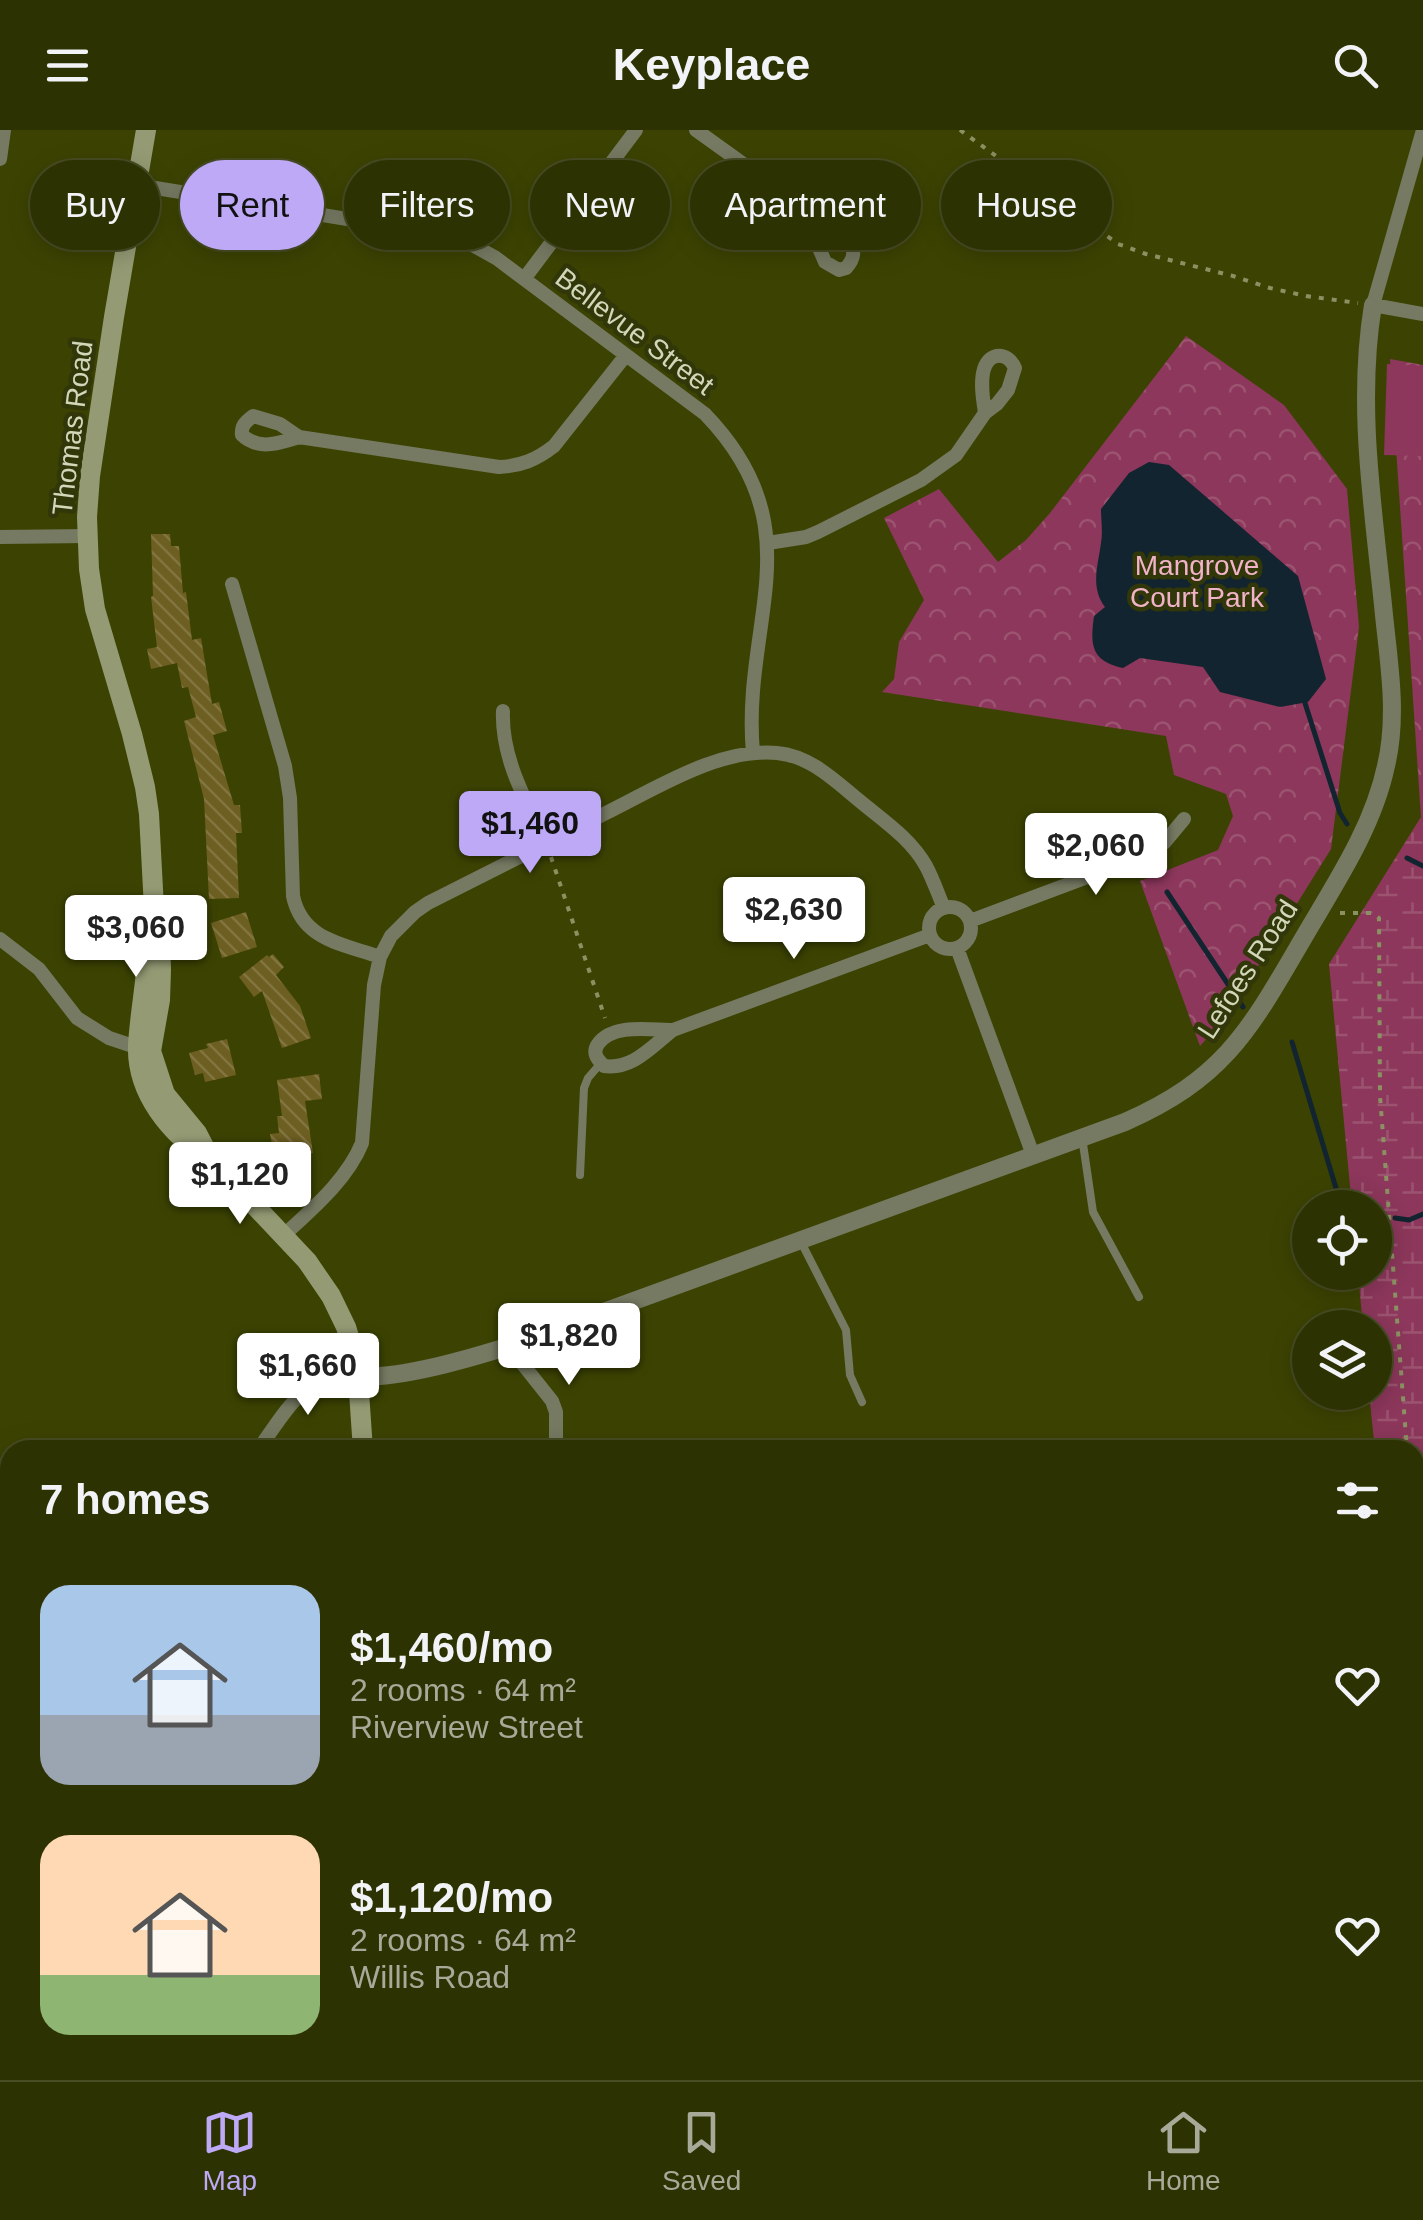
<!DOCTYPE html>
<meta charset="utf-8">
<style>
:root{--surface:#2d3202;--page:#353a0c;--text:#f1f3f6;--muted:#a7aa99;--line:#484d24;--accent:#bda9f5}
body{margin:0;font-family:Arial,sans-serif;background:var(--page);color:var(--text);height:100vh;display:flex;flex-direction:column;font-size:38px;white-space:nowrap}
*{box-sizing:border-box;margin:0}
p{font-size:32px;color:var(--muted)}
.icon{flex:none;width:55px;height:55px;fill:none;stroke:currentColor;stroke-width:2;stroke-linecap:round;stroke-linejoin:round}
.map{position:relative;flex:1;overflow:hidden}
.sheet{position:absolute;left:0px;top:1310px;width:1425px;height:640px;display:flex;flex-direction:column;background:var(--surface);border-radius:30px 30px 0 0;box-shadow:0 5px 25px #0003,0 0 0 2px var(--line)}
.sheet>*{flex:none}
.top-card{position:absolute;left:30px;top:30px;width:1365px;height:90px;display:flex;gap:20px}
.fabs{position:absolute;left:1292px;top:1060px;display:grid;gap:20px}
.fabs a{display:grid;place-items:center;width:100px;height:100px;border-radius:50%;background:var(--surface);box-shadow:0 5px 25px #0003,0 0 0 2px var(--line);font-size:50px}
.price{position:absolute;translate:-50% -85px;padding:0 22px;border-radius:10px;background:#fff;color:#222;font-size:32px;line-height:65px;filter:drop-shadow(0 2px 5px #0008)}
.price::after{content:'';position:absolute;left:50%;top:60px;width:30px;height:22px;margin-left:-15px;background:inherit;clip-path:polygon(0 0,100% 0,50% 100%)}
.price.active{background:var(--accent);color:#111}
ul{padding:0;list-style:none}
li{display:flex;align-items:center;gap:30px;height:250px;padding:0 40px}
li span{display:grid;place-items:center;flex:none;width:280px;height:200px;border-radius:30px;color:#555}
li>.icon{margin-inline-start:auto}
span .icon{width:120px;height:120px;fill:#fffc;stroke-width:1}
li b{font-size:42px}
h2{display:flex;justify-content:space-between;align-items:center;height:120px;padding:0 40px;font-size:42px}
.pill{padding:0 35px;border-radius:45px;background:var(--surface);box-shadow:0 5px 25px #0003,0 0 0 2px var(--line);font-size:35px;line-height:90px}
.pill.active{background:var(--accent);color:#111}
header{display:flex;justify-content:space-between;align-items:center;height:130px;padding:0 40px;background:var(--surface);font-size:45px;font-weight:800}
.dock{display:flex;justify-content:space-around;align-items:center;height:140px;border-top:2px solid var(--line);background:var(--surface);font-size:28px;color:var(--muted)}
.dock a{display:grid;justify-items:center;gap:5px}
.dock .active{color:var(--accent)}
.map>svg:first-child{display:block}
</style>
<header><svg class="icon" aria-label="menu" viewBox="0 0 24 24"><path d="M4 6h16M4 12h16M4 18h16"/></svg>Keyplace<svg class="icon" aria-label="search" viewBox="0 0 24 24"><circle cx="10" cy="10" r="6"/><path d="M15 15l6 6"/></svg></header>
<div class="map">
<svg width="1423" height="1950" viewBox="0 0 1423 1950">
<defs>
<pattern id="wetland-marsh" width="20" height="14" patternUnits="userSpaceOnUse" patternTransform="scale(2.5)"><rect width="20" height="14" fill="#8c375b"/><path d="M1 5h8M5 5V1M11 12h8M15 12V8" fill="none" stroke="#9b5370"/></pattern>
<pattern id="park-crowns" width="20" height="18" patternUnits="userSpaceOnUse" patternTransform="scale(2.5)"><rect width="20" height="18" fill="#8c375b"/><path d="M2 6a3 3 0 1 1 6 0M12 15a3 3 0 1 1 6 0" fill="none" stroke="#9b5370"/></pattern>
<pattern id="building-back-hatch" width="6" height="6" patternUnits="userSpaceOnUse" patternTransform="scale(2.5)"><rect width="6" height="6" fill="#6d5e21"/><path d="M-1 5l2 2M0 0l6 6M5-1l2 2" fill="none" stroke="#81743f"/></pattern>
</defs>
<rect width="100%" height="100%" fill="#3c4302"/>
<!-- wetland -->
<path fill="url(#wetland-marsh)" d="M1421,687L1423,688V1607L1415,1606V1320H1375L1369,1263L1375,1262V1198L1363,1197L1358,1143L1375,1142V1078L1352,1077L1329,834Z"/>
<!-- park -->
<path fill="url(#park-crowns)" d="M1186,206L1284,275L1347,359L1359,497L1331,719L1228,884L1200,916L1140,751L1218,720L1233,686L1226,664L1174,645L1166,606L882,562L894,549L899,512L924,470L884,388L939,359L998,432L1026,410L1050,383Z
M1390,229L1423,235V688L1421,687Z"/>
<!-- pitch -->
<path fill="#8c375b" d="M1387,234L1423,236V326L1384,325Z"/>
<!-- water -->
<path fill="#12242f" d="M1149,332L1169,335L1298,446L1326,549L1308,572L1280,577L1220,562L1203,537L1140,528L1123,538C1091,531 1090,515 1094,486L1105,477C1090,457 1098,436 1101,413C1103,402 1101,390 1101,379L1129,343Z"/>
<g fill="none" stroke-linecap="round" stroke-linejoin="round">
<!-- stream -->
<path stroke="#12242f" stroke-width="5" d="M1305,573L1340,683L1347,694
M1407,728L1423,736
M1167,762L1243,877
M1292,912L1342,1078
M1395,1088L1409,1090L1423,1084"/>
</g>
<!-- building -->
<path fill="url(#building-back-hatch)" d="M151,404H170L171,416H179L183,463L186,462L192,510L201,508L212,574L219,572L227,601L213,605L234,675H240L242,703H236L239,768L209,769L204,669L184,591L196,587L188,557L182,558L177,533L151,539L147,519L157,517L151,467L153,466Z
M246,782L257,817L222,828L211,793Z
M273,824L284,837L276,845L300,876L311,908L282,918L262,861L254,867L239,847L267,825L269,827Z
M227,909L236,945L205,952L203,943L195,945L189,923L208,918L206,914Z
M319,944L322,969L305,971L313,1023L283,1027L282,1018L273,1020L270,1004L279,1003L277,986H282L277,950Z"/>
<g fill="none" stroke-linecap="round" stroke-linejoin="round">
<!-- path -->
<path stroke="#8b9162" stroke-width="4" stroke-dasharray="5 8" stroke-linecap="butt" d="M960,0L1118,114L1146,124L1233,146L1270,158L1306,166L1358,173
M551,727L605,888
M1340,783H1373L1379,788L1380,966L1407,1320
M1415,1430L1423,1535
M1415,1700L1419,1677L1423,1669
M1415,1750L1423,1755"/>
<!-- service -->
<path stroke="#767a62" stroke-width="8" d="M1082,1007L1093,1082L1139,1167
M580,1045L584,958L588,948L601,933
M800,1110L846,1200L850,1245L862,1272"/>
<!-- minor -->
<path stroke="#767a62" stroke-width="14" d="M696,0L849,110C855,121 855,128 846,138L839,140L825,132L802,78
M1423,0L1373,175L1423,184
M0,29L4,0
M137,55L458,107L496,128L705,284C817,400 741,491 753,623
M524,149L636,0
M299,307C280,313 259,321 242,305C241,295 246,292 253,286L280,294L299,307L499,337C521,336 536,330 554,316L626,225
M0,407L88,406
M768,413L806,407L818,402L921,350L956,325L985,283L997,274L1008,260L1015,238C1008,222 990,221 984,239C980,252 983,270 985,283
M232,454L285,636L290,668L293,766C302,810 343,814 380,827
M503,581C501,628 526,671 546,713
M929 798a21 21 0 1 1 42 0a21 21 0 1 1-42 0Z
M970,791L1138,728L1164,713L1184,689
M0,809L39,839L77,888L109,908L142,919
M957,818L1033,1025
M673,900C651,900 613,893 598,914C592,923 597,929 604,936C633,940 652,916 673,900L930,805
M283,1106C312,1079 347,1050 362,1013L374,855L380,827L391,806L415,782L428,773C487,743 546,713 606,683C657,658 718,618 777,623C811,626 835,651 861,672C884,691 911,709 926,736C933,749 938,764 944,778
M513,1215L521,1232L552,1271L556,1282V1320
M258,1320C285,1283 306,1238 360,1247
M0,1421L10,1422
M0,1795L10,1799
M72,1940L74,1950
M522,1940L531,1950
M988,1940L1008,1950
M1024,1950L1028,1940
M1257,1950L1259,1940"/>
<!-- tertiary -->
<path stroke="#767a62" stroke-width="18" d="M360,1247C407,1247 468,1229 513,1215L1125,992C1220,950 1247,905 1297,819C1330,761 1372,702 1386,636C1398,586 1389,534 1384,485C1374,382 1356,277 1373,175"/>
<!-- secondary -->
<path stroke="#949b74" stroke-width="20" d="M146,0L114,187L90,346L87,387L89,439L95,479L132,604L145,657L149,684L154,778L160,804L161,840L160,870L151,921L165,964L197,1003L210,1028L307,1131L331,1166L346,1197L357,1233L363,1320
M148,815C147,849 140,881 138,915C136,963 171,1005 209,1028
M386,1940V1950"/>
</g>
<g text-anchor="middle" stroke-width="9" stroke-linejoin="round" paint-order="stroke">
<!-- street labels -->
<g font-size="28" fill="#d2d7b9" stroke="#323709">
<text transform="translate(635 201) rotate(37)" y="10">Bellevue Street</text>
<text transform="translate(72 298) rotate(-83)" y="10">Thomas Road</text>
<text transform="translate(1247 839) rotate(-57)" y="10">Lefoes Road</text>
</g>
<!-- park labels -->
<g font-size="28" fill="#f0b3c8" stroke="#323709">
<text x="1197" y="445">Mangrove<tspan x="1197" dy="32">Court Park</tspan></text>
</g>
</g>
</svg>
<div class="fabs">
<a><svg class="icon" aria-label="locate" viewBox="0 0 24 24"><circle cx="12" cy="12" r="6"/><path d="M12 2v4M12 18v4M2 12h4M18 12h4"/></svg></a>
<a><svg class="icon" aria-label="layers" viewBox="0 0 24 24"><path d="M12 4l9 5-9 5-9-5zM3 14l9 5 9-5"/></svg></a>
</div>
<b class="price active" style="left:530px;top:746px">$1,460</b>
<b class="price" style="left:1096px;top:768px">$2,060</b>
<b class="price" style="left:794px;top:832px">$2,630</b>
<b class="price" style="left:136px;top:850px">$3,060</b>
<b class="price" style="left:240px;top:1097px">$1,120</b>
<b class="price" style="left:569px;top:1258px">$1,820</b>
<b class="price" style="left:308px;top:1288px">$1,660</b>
<div class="top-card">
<a class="pill">Buy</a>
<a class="pill active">Rent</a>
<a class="pill">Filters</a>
<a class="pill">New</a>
<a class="pill">Apartment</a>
<a class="pill">House</a>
</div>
<section class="sheet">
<h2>7 homes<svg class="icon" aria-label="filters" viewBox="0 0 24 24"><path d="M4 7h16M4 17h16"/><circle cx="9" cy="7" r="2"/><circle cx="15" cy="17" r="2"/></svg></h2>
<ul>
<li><span style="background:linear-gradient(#a9c7e8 65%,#9aa5b1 0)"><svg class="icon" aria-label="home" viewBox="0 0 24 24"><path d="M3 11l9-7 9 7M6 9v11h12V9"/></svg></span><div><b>$1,460/mo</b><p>2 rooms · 64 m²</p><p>Riverview Street</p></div><svg class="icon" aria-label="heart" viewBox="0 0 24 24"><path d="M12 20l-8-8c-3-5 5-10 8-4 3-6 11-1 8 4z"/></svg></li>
<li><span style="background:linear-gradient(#ffd9b3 70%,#8fb573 0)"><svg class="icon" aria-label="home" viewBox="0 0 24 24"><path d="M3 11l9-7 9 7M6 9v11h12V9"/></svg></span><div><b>$1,120/mo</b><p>2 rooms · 64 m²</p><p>Willis Road</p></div><svg class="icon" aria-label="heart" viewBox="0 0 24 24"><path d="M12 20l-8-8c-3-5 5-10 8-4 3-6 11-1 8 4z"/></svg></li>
</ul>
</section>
</div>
<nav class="dock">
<a class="active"><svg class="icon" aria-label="map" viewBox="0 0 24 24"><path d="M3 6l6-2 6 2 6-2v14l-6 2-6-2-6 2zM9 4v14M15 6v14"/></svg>Map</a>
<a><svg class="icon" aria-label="saved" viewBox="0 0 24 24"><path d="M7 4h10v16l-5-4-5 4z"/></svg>Saved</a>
<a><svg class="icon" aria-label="home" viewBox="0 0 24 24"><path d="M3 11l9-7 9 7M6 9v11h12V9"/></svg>Home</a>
</nav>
